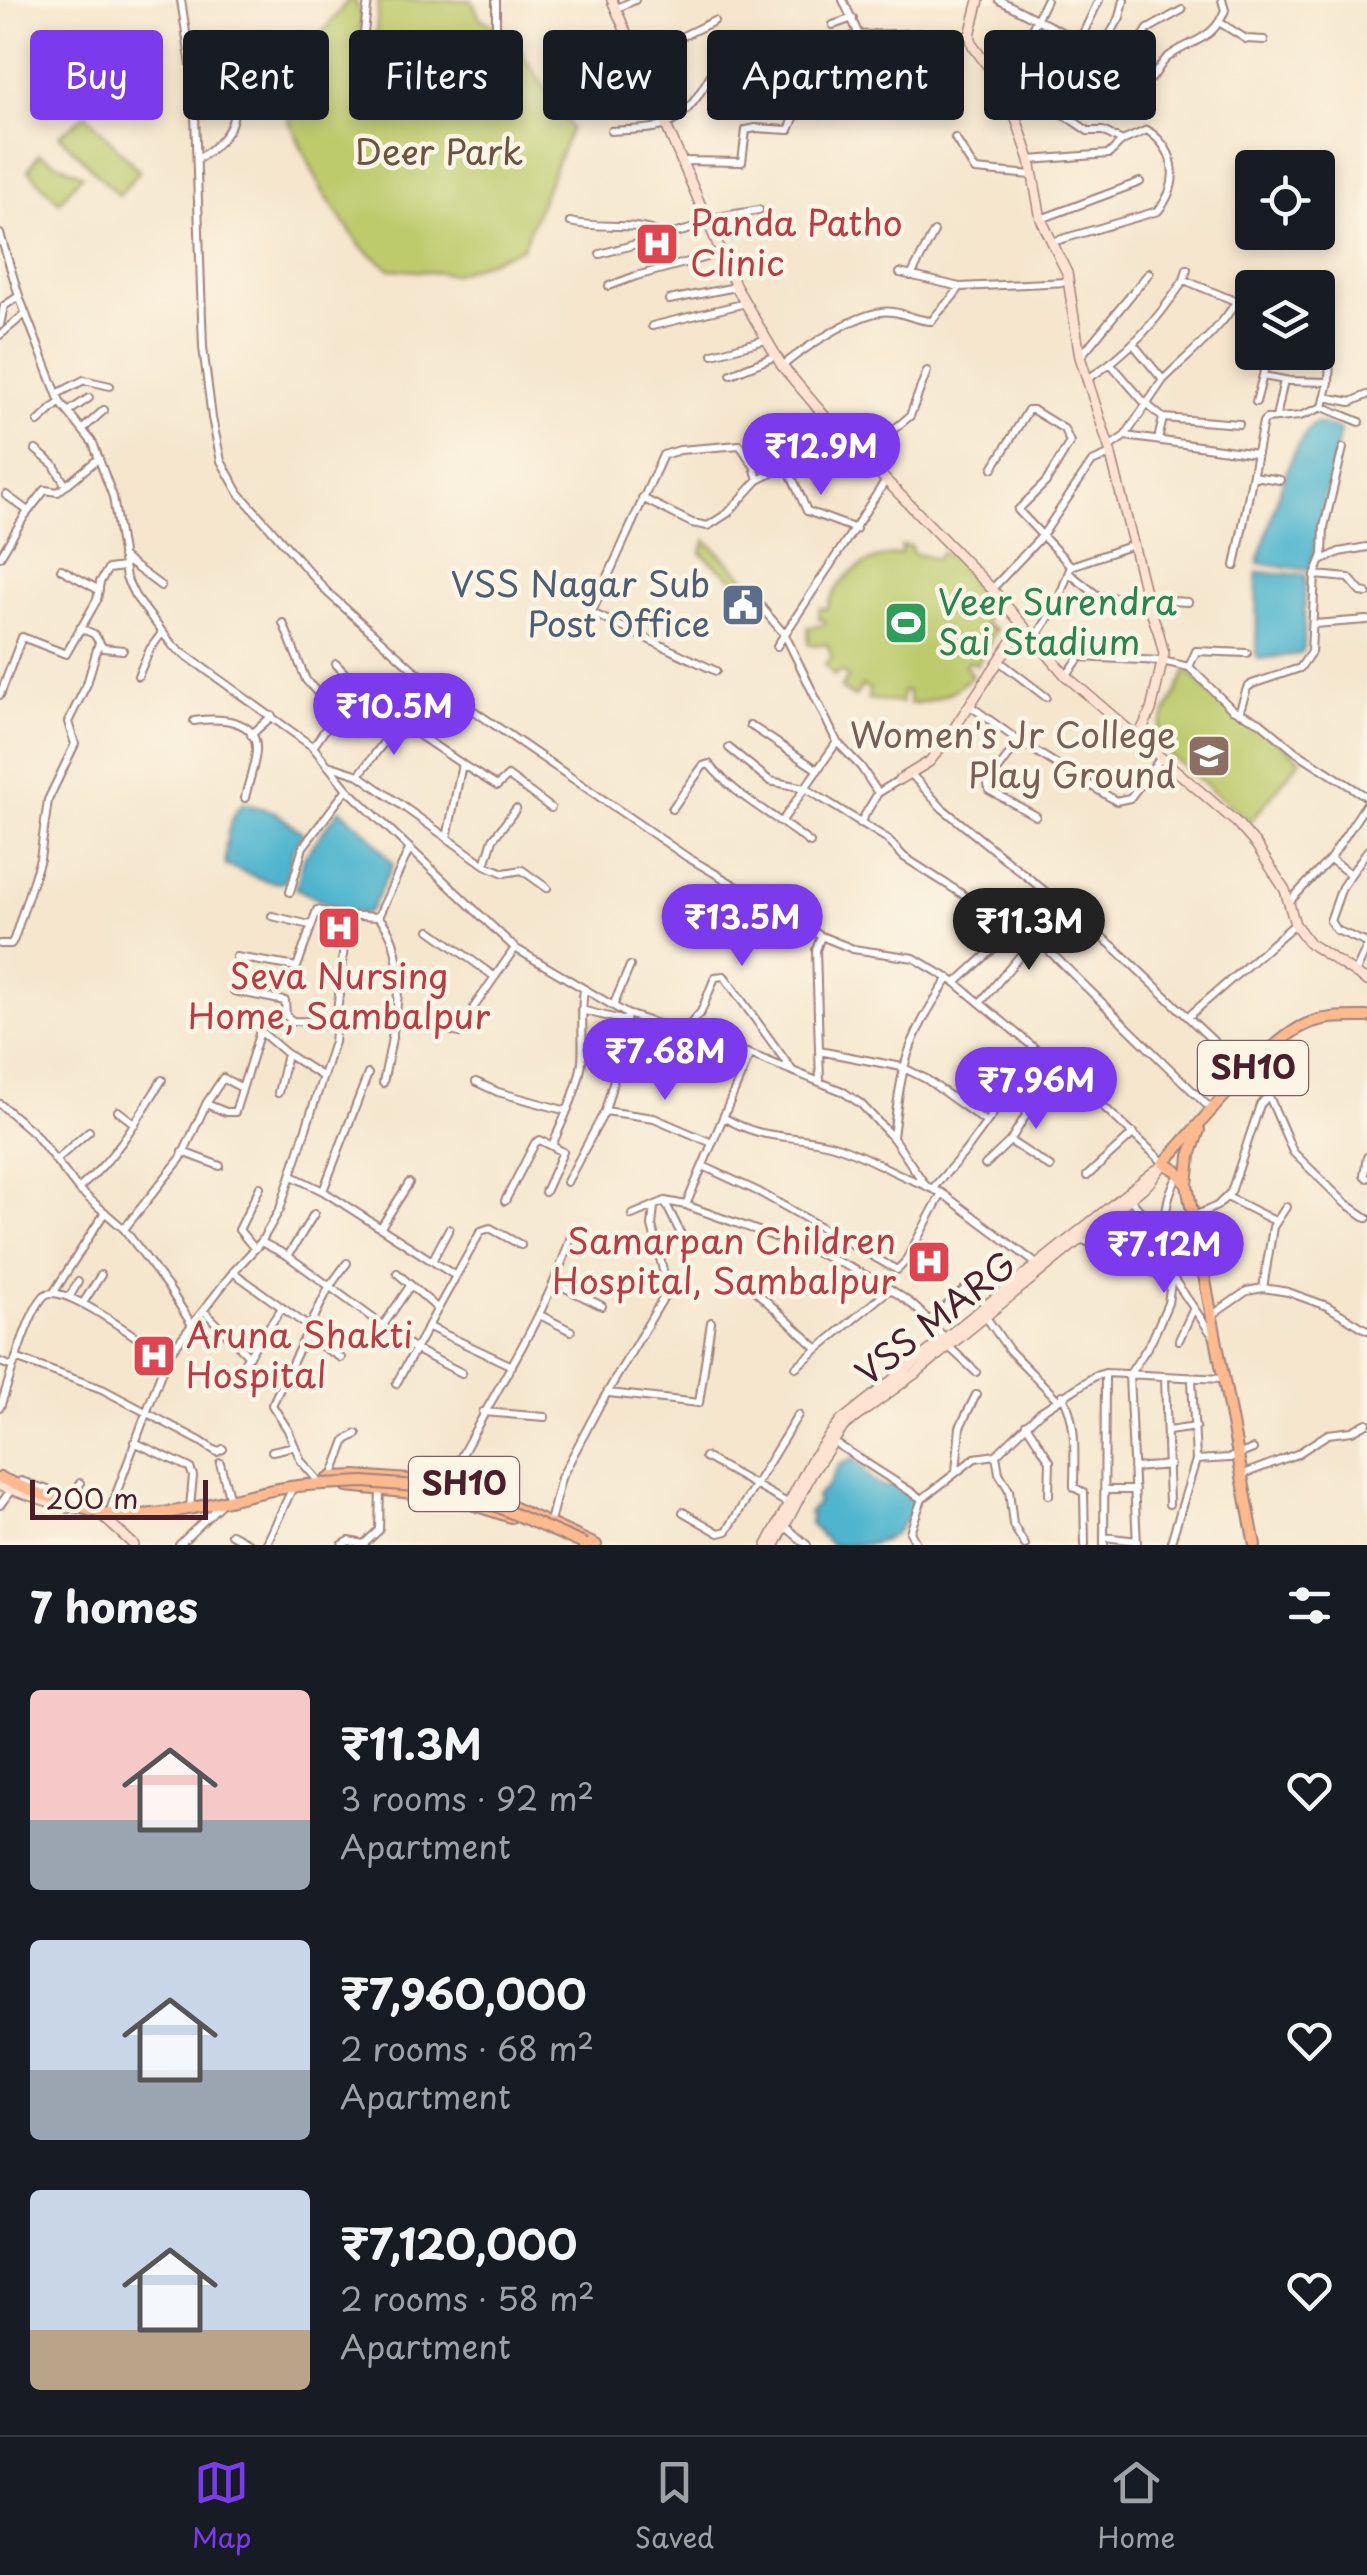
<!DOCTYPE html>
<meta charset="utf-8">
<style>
:root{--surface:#171b24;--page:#242831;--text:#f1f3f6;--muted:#9ea1a6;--line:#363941;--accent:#7c3aed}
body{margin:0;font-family:"Playpen Sans",sans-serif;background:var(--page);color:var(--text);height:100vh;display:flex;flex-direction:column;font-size:38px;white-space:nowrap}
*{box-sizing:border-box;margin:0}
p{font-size:32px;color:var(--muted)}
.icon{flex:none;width:55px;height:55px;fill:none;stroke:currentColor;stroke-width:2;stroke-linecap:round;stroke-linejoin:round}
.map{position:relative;height:1545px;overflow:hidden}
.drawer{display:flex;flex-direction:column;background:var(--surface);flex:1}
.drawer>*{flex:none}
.hud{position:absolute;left:30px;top:30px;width:1308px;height:90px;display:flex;gap:20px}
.buttons{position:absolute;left:1235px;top:150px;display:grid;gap:20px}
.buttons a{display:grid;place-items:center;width:100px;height:100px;border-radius:10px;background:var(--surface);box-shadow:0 5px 15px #0003;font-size:50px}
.scale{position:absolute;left:30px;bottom:25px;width:178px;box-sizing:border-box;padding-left:10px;border:5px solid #4a1f2b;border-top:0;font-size:28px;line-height:35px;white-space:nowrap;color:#4a1f2b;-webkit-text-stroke:8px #fcf5e5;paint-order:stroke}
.price{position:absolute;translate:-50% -85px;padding:0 22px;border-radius:35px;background:var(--accent);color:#fff;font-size:32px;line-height:65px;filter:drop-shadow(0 2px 5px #0008)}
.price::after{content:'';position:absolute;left:50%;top:60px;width:30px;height:22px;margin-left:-15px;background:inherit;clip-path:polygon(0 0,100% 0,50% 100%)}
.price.on{background:#222;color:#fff}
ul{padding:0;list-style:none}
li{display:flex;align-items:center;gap:30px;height:250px;padding:0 30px}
li span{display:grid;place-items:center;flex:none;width:280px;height:200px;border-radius:10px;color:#555}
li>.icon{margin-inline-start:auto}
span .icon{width:120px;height:120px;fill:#fffc;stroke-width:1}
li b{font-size:42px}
h2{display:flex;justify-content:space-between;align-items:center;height:120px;padding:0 30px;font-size:42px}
.tag{padding:0 35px;border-radius:10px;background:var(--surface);box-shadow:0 5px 15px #0003;font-size:35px;line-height:90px}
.tag.on{background:var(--accent);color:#fff}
.dock{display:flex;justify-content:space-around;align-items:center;height:140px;border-top:2px solid var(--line);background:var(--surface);font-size:28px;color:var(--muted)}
.dock a{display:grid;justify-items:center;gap:5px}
.dock .on{color:var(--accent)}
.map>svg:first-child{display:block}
</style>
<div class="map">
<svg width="1367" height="1545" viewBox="0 0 1367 1545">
<rect width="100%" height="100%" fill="#fcf5e5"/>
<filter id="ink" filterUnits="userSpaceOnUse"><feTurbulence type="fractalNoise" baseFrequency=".01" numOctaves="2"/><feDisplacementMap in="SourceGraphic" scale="20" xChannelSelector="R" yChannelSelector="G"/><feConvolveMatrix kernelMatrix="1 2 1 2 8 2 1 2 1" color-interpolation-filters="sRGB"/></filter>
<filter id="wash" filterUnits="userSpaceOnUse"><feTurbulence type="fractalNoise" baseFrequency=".0048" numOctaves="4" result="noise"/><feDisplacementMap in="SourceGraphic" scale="40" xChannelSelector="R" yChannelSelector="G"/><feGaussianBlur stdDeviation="2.25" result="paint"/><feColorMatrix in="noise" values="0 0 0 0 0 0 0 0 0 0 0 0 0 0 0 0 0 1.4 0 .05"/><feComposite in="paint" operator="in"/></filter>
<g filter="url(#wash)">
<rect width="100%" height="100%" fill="#f5e6cd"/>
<!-- green -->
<path fill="#bdcb6d" stroke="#84754c" stroke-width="2.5" d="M348,0H355L361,18L358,73L374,54L379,0H472L480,18L509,34L571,128L522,248L455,274L390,269L361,247L323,192L289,121L284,83Z
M86,114L139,171L119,196L59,135Z
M39,154L82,175L59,202L28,170Z
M706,540L745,578L739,584L701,553Z
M901,546H911L912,553L937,559L941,552L965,565L962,571C981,583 985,605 986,626L996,629L977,665L969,661L965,665L972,676C954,693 936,701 910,704L908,691L902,692L901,703L868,699L869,689L862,686L855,697L841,689L848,677L841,671L834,676L825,664L832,658L827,644L809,645L808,627L825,625V620L819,619L820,608L827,609C839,575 866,557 901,554Z
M1187,670L1229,712L1258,727L1301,759L1250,822L1153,741Z"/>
<!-- water -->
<path fill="#50b5ce" stroke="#4d6a7c" stroke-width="2.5" d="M1316,423L1340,430L1310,570L1258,563C1269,530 1289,440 1316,423Z
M1257,572L1305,575L1304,649L1300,654L1259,659L1256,655Z
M243,803L275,812L303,833L293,849L285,882C265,885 246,871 226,866C224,847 228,816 243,803Z
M340,809L370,835L393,865L370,910L364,915L333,907L296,888L304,857Z
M854,1459C868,1468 868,1487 889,1487L894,1480L906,1489L916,1503C892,1545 884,1545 831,1545L810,1524L811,1515L808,1513L818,1503L816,1497L828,1486L839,1465Z"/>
</g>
<g filter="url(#ink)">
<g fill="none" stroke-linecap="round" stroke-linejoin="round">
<defs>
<path id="street" d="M181,0L194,85L203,347L212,418L221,461L239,493L328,593L413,669L687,857L821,936L853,949L914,958L956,983L1090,1094L1163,1162
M843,0L859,35
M999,0L1152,78C1157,72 1161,63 1167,58C1189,40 1213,42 1225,10L1222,0
M615,9L635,0
M1219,22L1246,39L1264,40
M833,25L853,18
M874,34L871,65H910L912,49
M912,34V49L936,46
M1028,37L1046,0
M1079,42L1099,0
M496,51V0
M1100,52L1120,17L1124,0
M792,55L815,66L838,68L848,38L855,35L932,33L936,46L952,38L970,35
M635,59L714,21
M360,66L368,0
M1125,66L1148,29L1182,10
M838,68L871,65
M1008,96L1032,102L1066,116L1088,131H1103L1122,141L1109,154L1030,160
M1032,102L1058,30
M611,131C628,129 652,131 668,124C698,110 712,66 732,41
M955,138L975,170L1032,175
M198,159C242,130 234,114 235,65
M681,161L742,162L746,130L756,128L789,130L797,111
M706,219L759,210
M1041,219L1140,182
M570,222C600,230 632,220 661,234
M0,234L20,299L60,402L93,443L113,497L126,578L135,596L173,646L313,747L347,789L515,948L627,1014L750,1054L842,1091L861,1104L893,1138L926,1186L942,1193L1038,1265
M1052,242L1158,211C1181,183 1177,150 1147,130L1122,141
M600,254L709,224
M900,273L960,287L1068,282
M911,276L934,232
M1184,280L1252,308
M609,286L636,276L722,253
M1289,288L1295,278L1315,279
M669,300L736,287
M0,325L4,306L19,296
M652,326L746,303
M0,335L25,314
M713,354L765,340
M1080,357L1149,273
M1111,364L1144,402L1163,418L1158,440
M782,366C806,347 864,307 893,312C907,314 918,321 932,321C940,308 951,302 960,287
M731,374L776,356
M1263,376L1290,381L1329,382L1330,355L1318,335
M1086,380C1129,353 1156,322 1184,280L1187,269
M1163,380C1186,357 1221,329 1235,303
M57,394L84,380L110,386
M1325,397L1351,402L1367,395
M1256,402L1269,352
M1323,407L1329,382
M68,412L89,398
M1163,418L1239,424
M1276,418L1284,380
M38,422L60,402
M83,429L104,410
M1125,436L1163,380L1134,345
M1109,447L1125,436L1257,454
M36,450L54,465L66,486
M864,454L910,416L927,371
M787,466L807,511L856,529
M993,468L1028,410H1033L1064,429L1070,442L1046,482L1018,510L1071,566
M1253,476L1280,480
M6,495L28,511
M642,498L692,523L708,526L728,513L758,480L787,466L833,426
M0,557L24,517L45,490L58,492L99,458
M122,557L161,586
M1321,561L1339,552L1367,547
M1235,566L1263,422L1266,419L1300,416L1323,407L1360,422
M61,569L99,590
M1070,574L1097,595L1105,597L1188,602
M1315,575L1349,578L1361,592L1367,593
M992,589L1042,536L1092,462L1111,454
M751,595L785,635L837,742L861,767L878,793
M592,613L716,671
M283,623L306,680L336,714
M1314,624L1367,620
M586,625L663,455L680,450L740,445L754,466L758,480
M80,628L94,634L103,648L123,650
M1035,639L1056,606L1071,566L1133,545
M777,646L886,480
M999,661L1046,697
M336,664L367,696
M1189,667L1196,651L1247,653
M138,676L150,649L162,633
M1066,676L1080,657L1162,661L1189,667L1232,709L1260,722L1296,752L1367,797
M0,695L22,637L66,654L97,600L100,582L108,569L123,567
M969,705L1019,741L1116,801L1130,798L1160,759
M1239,713L1247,688L1252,684L1300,668L1311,652L1315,575L1323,555L1324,527L1343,448
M194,721C216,718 258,717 256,751C255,766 248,783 245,798
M750,725L818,770
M251,735L272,716
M1019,741L988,784L989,790L1036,816
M313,747L336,714L365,696L374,698L410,729L462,764L447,838
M729,748L770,781L805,788L886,838L904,857L962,894L1003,931
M328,765L359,775L485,865L504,873L522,870L547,888
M463,765L497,786L508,776L551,808
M911,774L942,808L1114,947L1247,1073
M359,775L384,742L410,729
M672,809L703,766L709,764C737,798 776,816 810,843
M782,821L837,742
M860,823L878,793L899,780
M1367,851L1342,887L1330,921L1336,930L1367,943
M1330,859L1350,874
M485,865L493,839L516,809
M290,892L303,847L347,789
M1289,902L1330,859L1367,803
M272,916L310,925
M378,917L409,850
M430,930L495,977
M1036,938L1213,1111
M0,944H11L14,939L40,859L48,800L75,744L68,722L87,684L99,642
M1025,950L1065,909
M236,957L297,967L317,910L341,915L378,917C415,952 392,1038 383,1083
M1355,973L1367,947
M956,983L1004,939L1006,927L1019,928L1018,941L1011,943L1004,939
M234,991L285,1001L286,1016L293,1021L337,1022
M980,1003L1025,950L1018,941
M613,1006L630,966
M474,1007L515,948
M581,1010L626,1021
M396,1015L459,1033
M1189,1016L1295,924
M684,1031L701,1012L715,977L724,976L792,1070
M622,1051L702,1079
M819,1051L902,1067L926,1079L986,1122
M1256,1066L1293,1152L1345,1203L1367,1218
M476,1082L498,1092L567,1111
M820,1082L816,950L821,936
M278,1093L287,1054
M0,1104L35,1134L78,1189L124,1229L168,1287L192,1325
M206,1104L226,1112H235L260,1031L287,1054L323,1077
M118,1111L135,1124
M605,1111L654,1118L712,1143
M723,1117C766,1142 787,1133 830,1144C863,1153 893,1174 925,1185
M893,1137C902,1064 906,1040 949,978
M1010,1141L1050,1167
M183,1152L220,1166
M1367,1157L1364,1175L1367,1178
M56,1160L89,1131
M985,1165L1010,1141L1050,1076L1061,1070
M703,1166L759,1192L897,1270L905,1262L942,1193
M292,1176L323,1191L454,1275
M1087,1176L1134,1133
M1179,1176C1161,1198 1163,1248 1171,1275L1213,1336
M567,1182L605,1111L622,1051L627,1014
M933,1188L964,1153L1039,1051
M78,1189C115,1159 137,1120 162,1080
M323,1191L368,1074
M545,1192L563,1152L552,1146
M1227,1197L1275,1221
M1130,1199L1164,1239
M505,1201L535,1143L540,1140L552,1146C563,1119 578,1091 582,1062C584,1038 580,1014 584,990
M665,1202L680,1232
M686,1205L750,1054
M1286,1207L1273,1227L1263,1288L1288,1292L1327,1306L1367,1330
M632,1215L665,1201L686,1205C754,1231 848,1257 906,1300C921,1310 932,1325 945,1338
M1194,1216L1217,1206L1231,1192L1260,1105L1270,1093
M381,1227L409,1183
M124,1229L181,1158L206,1104L223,1078L242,1088
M1081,1239L1174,1282
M261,1242L288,1256L416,1350L462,1373
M255,1249L239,1230L260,1187
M288,1256L314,1214
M432,1261L449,1229
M233,1272L309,1327
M397,1273L438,1309
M555,1283L602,1306
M750,1286L817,1348
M54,1292L105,1212
M70,1296L78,1282
M83,1303L101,1275
M204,1311L249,1356
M540,1315L571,1331
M1211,1316L1247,1291L1263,1288
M986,1317L1009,1350L1057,1399
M929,1321L965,1289L988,1305
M382,1327L410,1286
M429,1327L512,1366
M305,1336L341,1358
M1179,1340L1193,1310
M948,1346L976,1372
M18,1359L102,1389L200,1441L217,1452L223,1449
M0,1362L13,1367
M796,1367L890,1289
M238,1371L282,1308
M1165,1377L1169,1504
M396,1384L481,1231L490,1228L521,1245
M609,1393L699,1403L711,1322
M1062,1395C1078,1421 1074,1458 1074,1487L1084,1493L1085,1545
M0,1407C10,1380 26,1316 44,1296C60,1278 147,1347 167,1357
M483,1412L545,1417
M1026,1424L1050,1461L1049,1495
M1168,1431L1196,1427
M832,1441L922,1499L975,1458L996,1455
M134,1442L190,1468L193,1476L190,1507
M272,1451L295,1446
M705,1457L789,1504
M1196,1460L1230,1458L1253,1449
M220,1463L230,1500
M1133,1468L1170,1465
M956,1471L960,1427L976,1395
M1241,1475L1297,1454L1328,1434L1352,1431L1367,1423
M332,1477L346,1440L357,1434
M21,1481L76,1499L77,1505
M321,1484L301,1461L288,1430L272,1405L329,1287L347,1263
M447,1485C486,1401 543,1326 571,1236
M1106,1490H1135
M76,1499L80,1483
M0,1505L11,1490
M683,1512L719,1533L727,1531L798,1415
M109,1513L167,1357L234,1271L261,1242L280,1209L334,1042L347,916
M549,1526L561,1478L598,1408L668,1290L652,1226L654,1206
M785,1526L807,1545
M231,1534L252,1545
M1104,1537L1137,1541
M179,1545L221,1504
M266,1545L293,1487
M342,1545L349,1541L363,1544
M363,1545L379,1530L380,1489
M917,1545L910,1532L922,1499
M1025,1545L1013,1525L1009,1490L999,1473L996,1455L1040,1412L1095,1376L1105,1373L1222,1379
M1104,1545L1105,1373
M1137,1545L1129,1375L1152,1340L1168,1303L1171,1282
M1170,1545L1196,1460L1192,1380"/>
<path id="secondary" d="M612,0L736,287L782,366L833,426L992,589L1066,676L1237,823L1257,846L1285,890L1295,924L1309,943L1367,981
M979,0L970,35L973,46L1001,84L1015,115L1030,160L1041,219L1067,273L1080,357L1109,447L1147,600L1159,634L1164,654L1151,710L1138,738
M899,780L929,762L943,745L1022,626
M0,1486L69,1508
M99,1513L134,1545
M767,1545L812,1459L841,1421L1156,1170
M775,1545L812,1473L844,1426L916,1373L1149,1183L1164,1163"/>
<path id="primary" d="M1187,1185L1190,1156L1199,1130
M0,1478C35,1491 74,1510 111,1514C183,1522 253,1485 325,1484
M321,1484L332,1477L356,1476L462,1484L596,1545
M347,1486L450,1497L511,1517
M1255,1545L1187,1185L1177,1171L1164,1163C1197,1128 1265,1043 1305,1025C1324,1016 1346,1017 1367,1017"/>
</defs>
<!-- street casing -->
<use href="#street" stroke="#a0827c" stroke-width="10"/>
<!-- secondary casing -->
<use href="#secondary" stroke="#a0827c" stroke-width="12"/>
<!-- primary casing -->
<use href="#primary" stroke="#a0827c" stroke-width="14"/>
<!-- street -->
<use href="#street" stroke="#fff" stroke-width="6"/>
<!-- secondary -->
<use href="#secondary" stroke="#fee3d2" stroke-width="9"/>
<!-- primary -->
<use href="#primary" stroke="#fcba8e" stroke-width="10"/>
<defs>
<path id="primary-bridge" d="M321,1484L364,1482L442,1488L466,1493L586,1545"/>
</defs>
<!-- primary-bridge casing -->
<use href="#primary-bridge" stroke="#a0827c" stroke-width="14" stroke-linecap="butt"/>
<!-- primary-bridge -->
<use href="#primary-bridge" stroke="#fcba8e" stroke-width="10"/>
</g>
</g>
<!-- icons -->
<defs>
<symbol id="hospital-square" viewBox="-11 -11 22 22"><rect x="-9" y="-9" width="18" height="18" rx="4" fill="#e0444e" stroke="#fcf5e5"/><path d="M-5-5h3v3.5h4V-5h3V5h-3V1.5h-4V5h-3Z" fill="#fff"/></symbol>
<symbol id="civic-square" viewBox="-11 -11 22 22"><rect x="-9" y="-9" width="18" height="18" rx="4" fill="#5c6f8a" stroke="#fcf5e5"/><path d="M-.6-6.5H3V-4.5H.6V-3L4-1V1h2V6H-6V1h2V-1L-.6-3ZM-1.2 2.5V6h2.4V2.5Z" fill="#fff"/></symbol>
<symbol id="stadium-square" viewBox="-11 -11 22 22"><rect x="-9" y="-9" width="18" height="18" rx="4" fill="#2e9e5b" stroke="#fcf5e5"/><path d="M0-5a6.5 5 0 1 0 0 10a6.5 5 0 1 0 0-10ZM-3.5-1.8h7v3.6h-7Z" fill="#fff"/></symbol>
<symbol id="university-square" viewBox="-11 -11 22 22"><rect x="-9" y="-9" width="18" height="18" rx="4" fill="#8d6e63" stroke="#fcf5e5"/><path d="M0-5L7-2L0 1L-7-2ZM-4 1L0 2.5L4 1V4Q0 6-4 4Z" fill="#fff"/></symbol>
</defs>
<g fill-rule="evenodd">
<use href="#hospital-square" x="632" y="219" width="50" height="50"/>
<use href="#civic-square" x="718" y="580" width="50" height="50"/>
<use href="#stadium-square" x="881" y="598" width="50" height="50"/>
<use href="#university-square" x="1184" y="731" width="50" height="50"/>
<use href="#hospital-square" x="314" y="903" width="50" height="50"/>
<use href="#hospital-square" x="904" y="1237" width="50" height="50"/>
<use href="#hospital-square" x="129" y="1331" width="50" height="50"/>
</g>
<g text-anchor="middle" stroke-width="9" stroke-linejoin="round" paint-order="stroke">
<!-- shield labels -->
<g fill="#fcf5e5" stroke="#7f5f63" stroke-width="2.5">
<rect x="1198" y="1041" width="110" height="54" rx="8"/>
<rect x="409" y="1457" width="110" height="54" rx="8"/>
</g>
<g font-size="32" font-weight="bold" fill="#4a1f2b">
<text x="1253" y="1079">SH10</text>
<text x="464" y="1495">SH10</text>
</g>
<!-- park labels -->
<g font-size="35" fill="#6c533f" stroke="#fcf5e5">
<text x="439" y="165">Deer Park</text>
</g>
<!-- health labels -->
<g font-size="35" fill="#be3a42" stroke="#fcf5e5" text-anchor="start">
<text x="690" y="236">Panda Patho<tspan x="690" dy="40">Clinic</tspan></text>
<text x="339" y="989" text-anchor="middle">Seva Nursing<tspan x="339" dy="40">Home, Sambalpur</tspan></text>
<text x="896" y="1254" text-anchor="end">Samarpan Children<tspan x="896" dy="40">Hospital, Sambalpur</tspan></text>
<text x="186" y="1348">Aruna Shakti<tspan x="186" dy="40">Hospital</tspan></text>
</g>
<!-- service labels -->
<g font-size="35" fill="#4e5e75" stroke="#fcf5e5" text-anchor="end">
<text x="710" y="597">VSS Nagar Sub<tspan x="710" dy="40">Post Office</tspan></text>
</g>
<!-- leisure labels -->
<g font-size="35" fill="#27864d" stroke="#fcf5e5" text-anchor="start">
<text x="938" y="615">Veer Surendra<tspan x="938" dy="40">Sai Stadium</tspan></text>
</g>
<!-- education labels -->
<g font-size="35" fill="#785e54" stroke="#fcf5e5" text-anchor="end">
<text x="1176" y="748">Women's Jr College<tspan x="1176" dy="40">Play Ground</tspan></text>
</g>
<!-- street labels -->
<g font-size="35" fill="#4a1f2b" stroke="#fcf5e5">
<text transform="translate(936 1319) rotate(-38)" y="12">VSS MARG</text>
</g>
</g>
</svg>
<div class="buttons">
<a><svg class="icon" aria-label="locate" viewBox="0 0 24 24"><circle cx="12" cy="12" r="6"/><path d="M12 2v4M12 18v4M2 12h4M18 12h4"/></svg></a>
<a><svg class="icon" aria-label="layers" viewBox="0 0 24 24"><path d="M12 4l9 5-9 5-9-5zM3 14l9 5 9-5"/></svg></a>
</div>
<div class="scale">200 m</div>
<b class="price" style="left:821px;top:498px">₹12.9M</b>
<b class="price" style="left:394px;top:758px">₹10.5M</b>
<b class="price" style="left:742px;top:969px">₹13.5M</b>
<b class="price on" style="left:1029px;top:973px">₹11.3M</b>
<b class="price" style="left:665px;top:1103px">₹7.68M</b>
<b class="price" style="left:1036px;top:1132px">₹7.96M</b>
<b class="price" style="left:1164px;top:1296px">₹7.12M</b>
<div class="hud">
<a class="tag on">Buy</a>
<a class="tag">Rent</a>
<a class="tag">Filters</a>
<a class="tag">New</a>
<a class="tag">Apartment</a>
<a class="tag">House</a>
</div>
</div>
<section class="drawer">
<h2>7 homes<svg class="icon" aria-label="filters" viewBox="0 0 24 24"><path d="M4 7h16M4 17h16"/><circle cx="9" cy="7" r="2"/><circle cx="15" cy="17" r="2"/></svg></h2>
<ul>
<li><span style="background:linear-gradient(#f6c9c9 65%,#9aa5b1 0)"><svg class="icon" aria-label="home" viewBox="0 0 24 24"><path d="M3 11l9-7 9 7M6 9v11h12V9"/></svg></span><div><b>₹11.3M</b><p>3 rooms · 92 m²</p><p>Apartment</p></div><svg class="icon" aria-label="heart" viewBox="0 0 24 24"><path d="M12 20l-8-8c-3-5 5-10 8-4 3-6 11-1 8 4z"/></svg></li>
<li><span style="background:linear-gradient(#c9d6e8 65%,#9aa5b1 0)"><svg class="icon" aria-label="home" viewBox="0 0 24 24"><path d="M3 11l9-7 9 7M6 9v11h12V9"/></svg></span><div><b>₹7,960,000</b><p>2 rooms · 68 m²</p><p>Apartment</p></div><svg class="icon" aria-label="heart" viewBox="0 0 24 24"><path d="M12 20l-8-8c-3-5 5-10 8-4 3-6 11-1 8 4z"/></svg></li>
<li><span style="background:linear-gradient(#c9d6e8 70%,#b9a48a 0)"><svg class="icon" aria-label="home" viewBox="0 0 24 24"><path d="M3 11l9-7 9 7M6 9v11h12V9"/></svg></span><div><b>₹7,120,000</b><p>2 rooms · 58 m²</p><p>Apartment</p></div><svg class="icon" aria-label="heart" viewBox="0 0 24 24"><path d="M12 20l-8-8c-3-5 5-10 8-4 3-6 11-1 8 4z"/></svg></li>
</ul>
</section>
<nav class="dock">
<a class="on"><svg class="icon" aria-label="map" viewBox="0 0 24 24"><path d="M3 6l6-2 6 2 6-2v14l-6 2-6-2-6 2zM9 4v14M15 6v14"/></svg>Map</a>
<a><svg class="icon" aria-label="saved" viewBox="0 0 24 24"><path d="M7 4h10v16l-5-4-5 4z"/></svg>Saved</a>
<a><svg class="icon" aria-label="home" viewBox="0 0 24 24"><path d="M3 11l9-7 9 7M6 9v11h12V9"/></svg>Home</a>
</nav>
